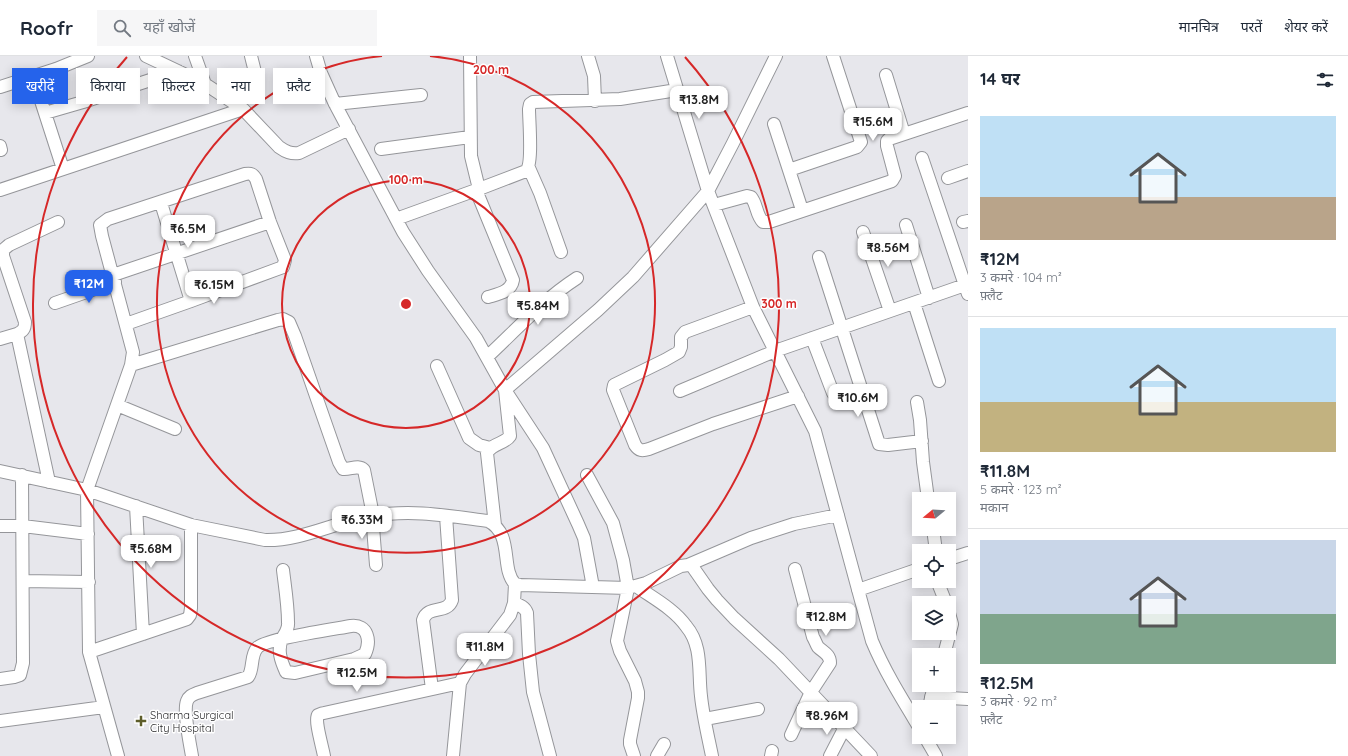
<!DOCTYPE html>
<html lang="hi">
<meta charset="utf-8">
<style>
:root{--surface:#fff;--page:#f6f6f7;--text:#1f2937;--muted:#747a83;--line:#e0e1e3;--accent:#2563eb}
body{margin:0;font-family:Quicksand,"Noto Sans Devanagari",sans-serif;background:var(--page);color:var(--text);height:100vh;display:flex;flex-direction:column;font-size:15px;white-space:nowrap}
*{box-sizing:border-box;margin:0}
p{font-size:13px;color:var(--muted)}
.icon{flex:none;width:22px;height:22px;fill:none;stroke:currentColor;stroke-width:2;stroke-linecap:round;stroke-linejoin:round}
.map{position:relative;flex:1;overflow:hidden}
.side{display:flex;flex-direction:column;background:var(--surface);width:380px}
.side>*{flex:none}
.guide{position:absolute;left:12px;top:12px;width:380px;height:36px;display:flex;gap:8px}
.needle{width:26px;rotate:252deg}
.controls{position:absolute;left:912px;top:436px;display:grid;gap:8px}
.controls a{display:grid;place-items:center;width:44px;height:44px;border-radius:0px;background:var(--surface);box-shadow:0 2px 10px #0003;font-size:20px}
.price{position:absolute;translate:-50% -34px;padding:0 9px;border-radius:8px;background:#fff;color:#222;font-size:13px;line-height:26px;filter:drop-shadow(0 1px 2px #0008)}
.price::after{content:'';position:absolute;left:50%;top:24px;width:12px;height:9px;margin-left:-6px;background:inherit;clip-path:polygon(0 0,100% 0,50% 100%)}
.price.active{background:var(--accent);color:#fff}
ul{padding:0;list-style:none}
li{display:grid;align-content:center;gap:8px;height:212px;padding:0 12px}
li+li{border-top:1px solid var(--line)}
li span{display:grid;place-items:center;height:124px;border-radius:0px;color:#555}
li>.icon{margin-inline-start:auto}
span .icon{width:72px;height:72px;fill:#fffc;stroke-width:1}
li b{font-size:17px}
h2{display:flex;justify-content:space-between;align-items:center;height:48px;padding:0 12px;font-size:17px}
.tag{padding:0 14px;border-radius:0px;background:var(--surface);box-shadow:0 2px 10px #0003;font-size:14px;line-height:36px}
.tag.active{background:var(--accent);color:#fff}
header{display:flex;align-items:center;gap:24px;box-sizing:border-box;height:56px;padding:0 20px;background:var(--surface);border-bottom:1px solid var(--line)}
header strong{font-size:19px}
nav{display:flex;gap:22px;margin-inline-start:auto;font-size:14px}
.search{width:280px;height:36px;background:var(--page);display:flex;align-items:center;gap:10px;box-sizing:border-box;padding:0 14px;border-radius:0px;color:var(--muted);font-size:15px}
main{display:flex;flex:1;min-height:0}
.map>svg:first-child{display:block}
</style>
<header>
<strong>Roofr</strong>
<div class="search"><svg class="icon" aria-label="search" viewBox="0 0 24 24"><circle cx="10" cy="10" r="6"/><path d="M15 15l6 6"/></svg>यहाँ खोजें</div>
<nav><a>मानचित्र</a><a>परतें</a><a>शेयर करें</a></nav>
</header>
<main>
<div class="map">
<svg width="968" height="700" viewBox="0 0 968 700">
<rect width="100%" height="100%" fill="#e7e7ec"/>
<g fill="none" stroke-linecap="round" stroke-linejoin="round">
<defs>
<path id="minor" d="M146,0L205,28L243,53L279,91C286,96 291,98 299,97L349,73
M195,0L205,28
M316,0L321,17L335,48L403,176L428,215L476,282L505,334L510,380C505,388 492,387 487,397L495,469
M470,0L471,100L479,133
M588,0L594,20L595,45
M776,0L733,87L708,135L753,251L815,375L872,585C885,616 902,643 919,671
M886,19L904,78
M33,20L63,113
M0,31L56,13L88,0
M220,38L247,26L254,20L255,16L251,0
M335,48L421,39
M45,57L83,46L178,15
M774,68L802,154
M0,90L1,94
M381,93L470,81
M922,102L968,238
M529,112L540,137L561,196
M789,114L857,91L861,86L833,0
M948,122L968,115
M0,134L243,53
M476,134L513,224C511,236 498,238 488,241
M161,147L191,245
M714,149L747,140L751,141C757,148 756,159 763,166H769L892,125L895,120L887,90V85L889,83L968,57
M396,163L479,133L526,115C533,108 529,65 529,53L530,48L533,46L620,43L677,34
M963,166L968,165
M906,169L929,242
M863,176L890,255
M819,201L879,388L888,389L922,385
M113,219L270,166
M55,247L115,226
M914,247L939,325
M753,251L685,276L681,281V291L679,296L665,304L614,329L613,334L635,389C639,395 642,395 649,393L713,368L798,340
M17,278C23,275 25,273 25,266L3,200V194L9,189L58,166
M812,282L833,337
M0,283L17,278L49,426
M487,301C516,274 543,244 577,222
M131,309L278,264L283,263L289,266L295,280L339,406L343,413C350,414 358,408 364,414L373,459V471L376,509
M437,310L469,382L479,389L490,392
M680,335L775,295L965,229
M917,346L920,364L923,406L928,443
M117,349L175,373
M0,415L87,434L191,469L265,484C302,485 337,465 372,460C412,453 449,460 488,465C514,478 500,512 515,528L520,529L628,532L646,527L681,510L688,509L692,510L708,533L717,544L734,562L779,603L871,700
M587,419L613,467L623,504L628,532L617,585L620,595L635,625L638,636V642L630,684V688L634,700
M136,450L143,578
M0,470H23L88,478
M933,473L936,495
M949,503L968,497
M688,509L751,482L794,468L838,459
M23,525L89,526
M938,527L946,547
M636,530C653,542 674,553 686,570C703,590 698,616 701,640C703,660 708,680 712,700
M593,531L584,482L578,468L543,392L505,334L598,254L633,221L708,135L667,0
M858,534L919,513
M514,547C520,549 525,551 527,557L529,598L533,636L550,700
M89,596L187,563L190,559L191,552V469
M944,599L952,568L949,557
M0,623L14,621L20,619L23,607L22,419
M432,633L423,564C428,548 447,559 452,544L446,460
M931,641L968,643
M929,651L934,629
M705,663L758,653
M0,665L104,651
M791,679L811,636L830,607C830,598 823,596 818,591C816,588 815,584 813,581L795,513
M925,681L936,700
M118,700L89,596L87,434L131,309L133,296L102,180L100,169L108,163L245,118C251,117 253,118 256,123L270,166L285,204L283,211L191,245L126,268
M192,700C190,688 183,655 187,645C189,640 192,639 197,637L248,621C254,613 250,600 257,592C265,583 335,573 351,570C368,568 371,585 365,598L354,603L295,617L286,616C281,605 277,594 282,583C285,577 289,573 288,566C288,549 285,531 283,514
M324,700C323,693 314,663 318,659C320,658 322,657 324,657L460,627
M453,700L460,627L465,618L510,559L514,547L515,528
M657,700L664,688
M771,700L772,695
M830,700L845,671"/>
</defs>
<!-- minor casing -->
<use href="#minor" stroke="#95969a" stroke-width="14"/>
<!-- minor -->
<use href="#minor" stroke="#fff" stroke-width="12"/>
</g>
<!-- distance rings -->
<g fill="none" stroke="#d62828" stroke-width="2">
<circle cx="406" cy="248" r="124"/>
<path d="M430 0A249 249 0 1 1 382 0"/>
<path d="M685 1A373 373 0 1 1 127 1"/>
</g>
<!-- markers -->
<path fill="#5d5d2a" stroke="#fff" stroke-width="1.5" d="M139 659h4v4h4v4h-4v4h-4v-4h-4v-4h4z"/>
<g text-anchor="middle" stroke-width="3" stroke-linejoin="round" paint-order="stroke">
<!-- poi labels -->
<g font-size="11" fill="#2a2a2c" stroke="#fff" text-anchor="start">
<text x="150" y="663">Sharma Surgical<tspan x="150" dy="13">City Hospital</tspan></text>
</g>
</g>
<circle cx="406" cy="248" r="6" fill="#d62828" stroke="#fff" stroke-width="2"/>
<g font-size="12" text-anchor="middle" font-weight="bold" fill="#d62828" stroke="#fff" stroke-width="3" stroke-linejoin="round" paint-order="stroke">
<text x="491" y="18">200 m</text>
<text x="406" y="128">100 m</text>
<text x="779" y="252">300 m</text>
</g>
</svg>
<div class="controls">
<a><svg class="needle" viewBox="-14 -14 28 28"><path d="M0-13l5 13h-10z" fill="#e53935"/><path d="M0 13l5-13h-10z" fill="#747a83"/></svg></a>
<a><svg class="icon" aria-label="locate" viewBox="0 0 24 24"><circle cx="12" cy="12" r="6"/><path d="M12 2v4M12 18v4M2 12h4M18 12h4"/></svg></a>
<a><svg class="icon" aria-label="layers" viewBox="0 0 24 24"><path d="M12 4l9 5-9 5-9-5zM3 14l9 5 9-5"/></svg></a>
<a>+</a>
<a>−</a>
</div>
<b class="price" style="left:699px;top:64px">₹13.8M</b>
<b class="price" style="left:873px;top:86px">₹15.6M</b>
<b class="price" style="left:188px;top:193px">₹6.5M</b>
<b class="price" style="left:888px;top:212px">₹8.56M</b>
<b class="price active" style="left:89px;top:248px">₹12M</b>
<b class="price" style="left:214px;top:249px">₹6.15M</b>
<b class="price" style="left:538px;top:270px">₹5.84M</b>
<b class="price" style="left:858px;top:362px">₹10.6M</b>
<b class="price" style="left:362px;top:484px">₹6.33M</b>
<b class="price" style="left:151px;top:513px">₹5.68M</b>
<b class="price" style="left:826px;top:581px">₹12.8M</b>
<b class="price" style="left:485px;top:611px">₹11.8M</b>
<b class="price" style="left:357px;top:637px">₹12.5M</b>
<b class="price" style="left:827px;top:680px">₹8.96M</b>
<div class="guide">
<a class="tag active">खरीदें</a>
<a class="tag">किराया</a>
<a class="tag">फ़िल्टर</a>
<a class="tag">नया</a>
<a class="tag">फ़्लैट</a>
</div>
</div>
<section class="side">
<h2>14 घर<svg class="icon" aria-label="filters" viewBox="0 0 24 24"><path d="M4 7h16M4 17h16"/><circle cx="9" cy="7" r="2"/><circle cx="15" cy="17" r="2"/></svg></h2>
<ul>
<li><span style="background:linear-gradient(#bfe0f5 65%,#b9a48a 0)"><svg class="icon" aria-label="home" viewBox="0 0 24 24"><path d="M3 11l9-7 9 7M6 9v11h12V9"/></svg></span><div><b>₹12M</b><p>3 कमरे · 104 m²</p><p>फ़्लैट</p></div></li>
<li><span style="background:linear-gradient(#bfe0f5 60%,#c2b280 0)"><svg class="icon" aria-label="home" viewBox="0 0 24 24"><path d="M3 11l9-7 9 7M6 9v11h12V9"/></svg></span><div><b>₹11.8M</b><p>5 कमरे · 123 m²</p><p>मकान</p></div></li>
<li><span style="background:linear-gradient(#c9d6e8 60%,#7fa58c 0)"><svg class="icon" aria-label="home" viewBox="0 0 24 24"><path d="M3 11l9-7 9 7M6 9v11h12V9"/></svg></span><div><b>₹12.5M</b><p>3 कमरे · 92 m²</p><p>फ़्लैट</p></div></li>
</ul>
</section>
</main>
